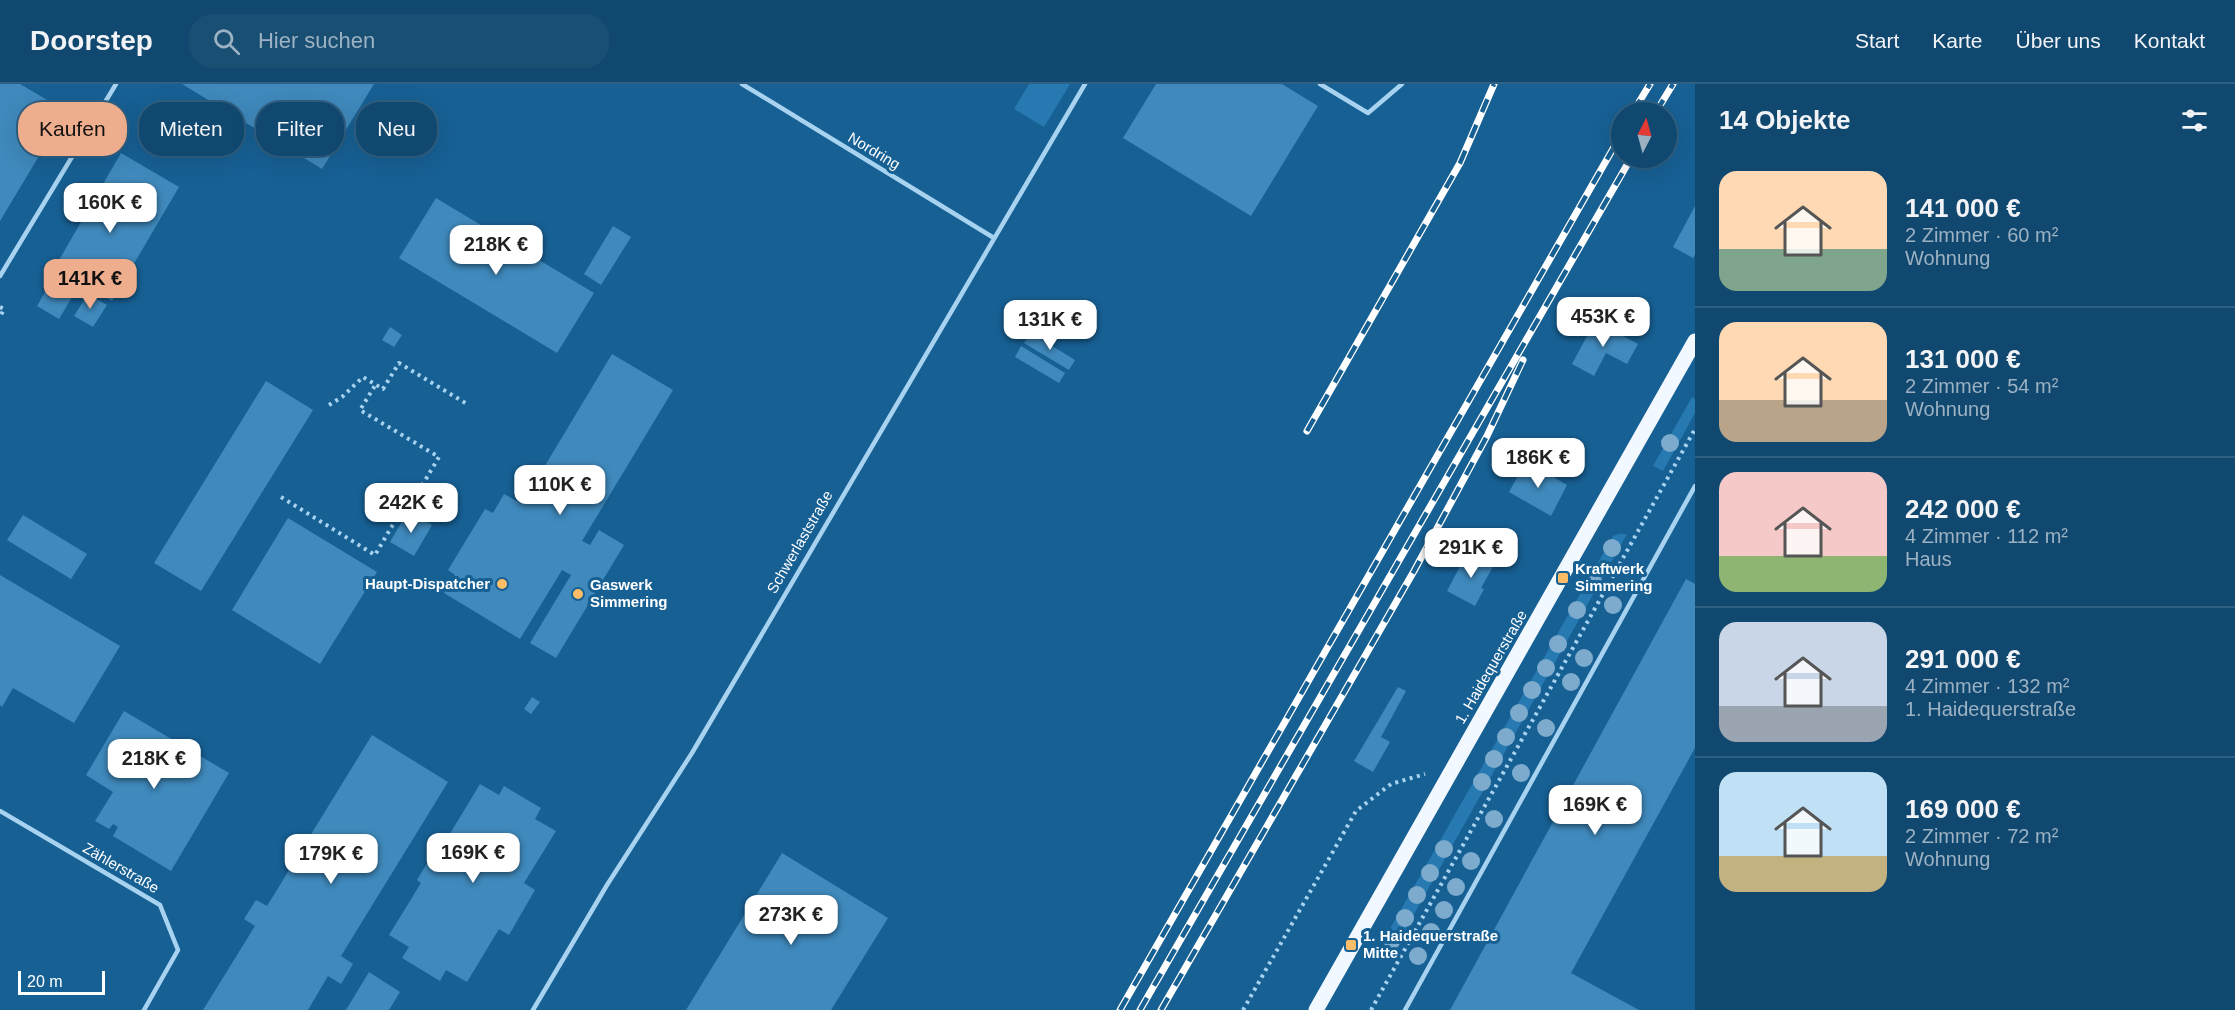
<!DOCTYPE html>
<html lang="de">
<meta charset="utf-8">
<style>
:root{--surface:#11486f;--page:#1a4f74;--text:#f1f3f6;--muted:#9cb2c3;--line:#306082;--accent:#eead8d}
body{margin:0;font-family:Arial,sans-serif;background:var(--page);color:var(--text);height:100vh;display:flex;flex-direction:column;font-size:22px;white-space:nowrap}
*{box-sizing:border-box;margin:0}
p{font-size:20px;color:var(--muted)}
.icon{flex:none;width:33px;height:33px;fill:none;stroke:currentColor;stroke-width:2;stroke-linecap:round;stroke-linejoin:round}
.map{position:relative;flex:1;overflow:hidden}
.side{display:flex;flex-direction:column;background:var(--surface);width:540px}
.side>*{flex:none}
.top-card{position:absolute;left:18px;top:18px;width:570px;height:54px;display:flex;gap:12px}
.needle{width:39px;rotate:6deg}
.fabs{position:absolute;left:1611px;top:18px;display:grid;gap:12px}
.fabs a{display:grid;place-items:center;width:66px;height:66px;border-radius:50%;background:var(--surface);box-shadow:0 6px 24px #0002,0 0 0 2px var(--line);font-size:30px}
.scale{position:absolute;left:18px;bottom:15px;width:87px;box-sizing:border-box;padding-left:6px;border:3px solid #fff;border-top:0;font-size:16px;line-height:21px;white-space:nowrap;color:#fff;-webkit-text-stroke:4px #176094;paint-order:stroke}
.price{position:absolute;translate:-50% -51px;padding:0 14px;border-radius:12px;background:#fff;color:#222;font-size:20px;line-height:39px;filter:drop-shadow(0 2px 3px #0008)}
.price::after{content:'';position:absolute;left:50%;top:36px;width:18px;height:14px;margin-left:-9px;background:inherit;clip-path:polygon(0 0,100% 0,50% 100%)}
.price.selected{background:var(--accent);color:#111}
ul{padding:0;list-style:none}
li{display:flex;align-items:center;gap:18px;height:150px;padding:0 24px}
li+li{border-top:2px solid var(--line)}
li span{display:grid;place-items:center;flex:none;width:168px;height:120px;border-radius:18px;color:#555}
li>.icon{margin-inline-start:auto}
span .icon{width:72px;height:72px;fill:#fffc;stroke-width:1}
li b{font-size:26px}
h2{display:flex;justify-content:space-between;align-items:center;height:72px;padding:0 24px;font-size:26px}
.tag{padding:0 21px;border-radius:24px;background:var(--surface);box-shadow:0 6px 24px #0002,0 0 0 2px var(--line);font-size:21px;line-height:54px}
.tag.selected{background:var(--accent);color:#111}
header{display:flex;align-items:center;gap:36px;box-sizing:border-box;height:84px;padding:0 30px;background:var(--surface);border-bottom:2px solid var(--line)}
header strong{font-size:28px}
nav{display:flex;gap:33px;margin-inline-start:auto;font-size:21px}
.search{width:420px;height:54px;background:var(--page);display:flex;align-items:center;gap:15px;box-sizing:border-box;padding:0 21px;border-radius:24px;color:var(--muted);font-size:22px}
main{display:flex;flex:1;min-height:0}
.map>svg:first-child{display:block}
</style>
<header>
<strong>Doorstep</strong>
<div class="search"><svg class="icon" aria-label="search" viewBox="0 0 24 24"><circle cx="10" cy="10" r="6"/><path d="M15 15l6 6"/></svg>Hier suchen</div>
<nav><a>Start</a><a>Karte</a><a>Über uns</a><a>Kontakt</a></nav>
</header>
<main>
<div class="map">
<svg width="1695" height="926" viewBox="0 0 1695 926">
<rect width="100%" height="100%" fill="#176094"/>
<!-- green -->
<path fill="#2679b1" d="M1029,0H1070L1044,43L1014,25Z
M1692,313L1695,315V329L1663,387L1653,382Z
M1619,450H1627L1395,864L1383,857L1613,452Z"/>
<!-- building -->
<path fill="#3f89bc" d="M0,0H20L66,27L0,137Z
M182,0H374L322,85Z
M1156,0H1282L1318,22L1251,132L1123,54Z
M121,69L179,103L112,217L81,198L59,235L37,222L58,185L55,183Z
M436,114L594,209L557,269L399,174Z
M1695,122V171L1693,174L1673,163Z
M613,142L631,153L601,201L584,190Z
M88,210L107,221L93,243L74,232Z
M1595,237L1638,260L1627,280L1606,269L1594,292L1572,280Z
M390,243L402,251L394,263L382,256Z
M1031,249L1075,276L1069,286L1024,259Z
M1021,262L1065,289L1059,299L1015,273Z
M612,270L673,306L582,457L590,461L599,446L624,461L556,574L530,559L571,491L562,486L520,555L444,509L455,491L448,486L485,425L493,429L504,410L522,420Z
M266,297L313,326L201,507L154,479Z
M1526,377L1567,401L1551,432L1509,408Z
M408,427L432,441L414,472L390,458Z
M23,431L87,470L71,495L7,456Z
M288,434L377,488L320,580L232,526Z
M1468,467L1494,481L1481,504L1484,505L1475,522L1447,507Z
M0,491L120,562L74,639L13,604L2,623L0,621Z
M1686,495L1695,500V664L1571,889L1639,926H1450Z
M1398,603L1406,607L1381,653L1390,658L1373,688L1354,677Z
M532,613L540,618L531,630L524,625Z
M124,627L229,689L171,787L113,752L118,743L113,740L109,745L95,737L113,708L86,691Z
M372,651L448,698L341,872L353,880L341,900L328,892L308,926H203L255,842L244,835L256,816L267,822Z
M480,700L499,711L504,702L541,724L535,735L556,747L524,799L535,806L509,851L499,845L467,898L446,886L440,897L402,874L409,863L389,851L421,799L417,796L444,751L448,753Z
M782,769L888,834L831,926H686Z
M369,888L400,908L389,926H346Z"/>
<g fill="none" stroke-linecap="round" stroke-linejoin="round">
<!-- path -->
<path stroke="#a7d3f1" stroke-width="4" stroke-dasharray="3 4.5" stroke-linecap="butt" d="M0,223L4,225L0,233
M329,321L342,313L363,293L383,305L399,279L467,320
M281,413L375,471L402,425L414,415L439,373L360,326L376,300
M1243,926L1356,727L1391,700L1425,690
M1371,926L1695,345"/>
<!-- service -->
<path stroke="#a7d3f1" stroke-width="4.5" d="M742,0L994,154
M1320,0L1368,29L1402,0
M0,192L116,0
M0,727L160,821L178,866L144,926
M533,926L607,801L692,669L1085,0
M1405,926L1695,402"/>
<!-- primary -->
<path stroke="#f1f8ff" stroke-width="15" d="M1316,926L1695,257"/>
<defs>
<path id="rail" d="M1633,28L1650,0
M1656,28L1673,0
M1307,347L1460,79L1494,0
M1120,926L1622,49
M1140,926L1631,74
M1161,926L1414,487L1487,352L1523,276"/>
</defs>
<!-- rail casing -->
<use href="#rail" stroke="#fff" stroke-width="7"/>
<!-- rail -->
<use href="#rail" stroke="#176094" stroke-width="4.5" stroke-dasharray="14" stroke-linecap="butt"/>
</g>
<!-- trees -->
<g fill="#7cabcd">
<circle cx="1670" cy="359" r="9"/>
<circle cx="1612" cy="464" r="9"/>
<circle cx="1593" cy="498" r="9"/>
<circle cx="1613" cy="521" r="9"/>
<circle cx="1577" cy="526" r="9"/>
<circle cx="1558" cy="560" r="9"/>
<circle cx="1584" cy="574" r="9"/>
<circle cx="1546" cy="584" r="9"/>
<circle cx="1571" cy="598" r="9"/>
<circle cx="1532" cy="606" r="9"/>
<circle cx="1519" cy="629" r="9"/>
<circle cx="1546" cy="644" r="9"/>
<circle cx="1506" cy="653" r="9"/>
<circle cx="1494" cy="675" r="9"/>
<circle cx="1521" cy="689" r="9"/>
<circle cx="1482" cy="698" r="9"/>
<circle cx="1494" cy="735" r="9"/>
<circle cx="1444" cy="765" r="9"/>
<circle cx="1471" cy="777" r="9"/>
<circle cx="1430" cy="789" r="9"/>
<circle cx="1456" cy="803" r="9"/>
<circle cx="1417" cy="811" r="9"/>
<circle cx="1444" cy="826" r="9"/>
<circle cx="1405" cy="834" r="9"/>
<circle cx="1431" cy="848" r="9"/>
<circle cx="1392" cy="856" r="9"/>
<circle cx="1418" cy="872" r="9"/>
</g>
<!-- markers -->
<g fill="#ffbd67" stroke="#176094" stroke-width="2">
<rect x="1557" y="488" width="12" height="12" rx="3"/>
<circle cx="502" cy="500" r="6"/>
<circle cx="578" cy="510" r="6"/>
<rect x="1345" y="855" width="12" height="12" rx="3"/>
</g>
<g text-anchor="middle" stroke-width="6" stroke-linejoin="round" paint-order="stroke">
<!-- street labels -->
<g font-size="15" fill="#fff" stroke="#176094">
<text transform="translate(874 67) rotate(31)" y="5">Nordring</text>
<text transform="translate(800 458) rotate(-60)" y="5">Schwerlaststraße</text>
<text transform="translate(1491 583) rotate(-60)" y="5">1. Haidequerstraße</text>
<text transform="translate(121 784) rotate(30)" y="5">Zählerstraße</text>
</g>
<!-- poi labels -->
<g font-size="15" font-weight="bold" fill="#fff" stroke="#176094" text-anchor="start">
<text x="1575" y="490">Kraftwerk<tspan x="1575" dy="17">Simmering</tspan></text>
<text x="490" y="505" text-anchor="end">Haupt-Dispatcher</text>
<text x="590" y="506">Gaswerk<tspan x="590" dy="17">Simmering</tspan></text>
<text x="1363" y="857">1. Haidequerstraße<tspan x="1363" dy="17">Mitte</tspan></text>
</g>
</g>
</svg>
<div class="fabs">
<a><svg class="needle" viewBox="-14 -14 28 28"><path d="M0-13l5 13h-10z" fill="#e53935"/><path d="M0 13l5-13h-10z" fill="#9cb2c3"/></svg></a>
</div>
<div class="scale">20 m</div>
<b class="price" style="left:110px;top:150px">160K €</b>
<b class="price" style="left:496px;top:192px">218K €</b>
<b class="price selected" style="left:90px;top:226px">141K €</b>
<b class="price" style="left:1603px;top:264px">453K €</b>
<b class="price" style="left:1050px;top:267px">131K €</b>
<b class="price" style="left:1538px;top:405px">186K €</b>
<b class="price" style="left:560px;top:432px">110K €</b>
<b class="price" style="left:411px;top:450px">242K €</b>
<b class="price" style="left:1471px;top:495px">291K €</b>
<b class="price" style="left:154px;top:706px">218K €</b>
<b class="price" style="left:1595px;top:752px">169K €</b>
<b class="price" style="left:473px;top:800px">169K €</b>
<b class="price" style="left:331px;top:801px">179K €</b>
<b class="price" style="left:791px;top:862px">273K €</b>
<div class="top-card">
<a class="tag selected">Kaufen</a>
<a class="tag">Mieten</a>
<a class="tag">Filter</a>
<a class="tag">Neu</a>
</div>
</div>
<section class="side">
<h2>14 Objekte<svg class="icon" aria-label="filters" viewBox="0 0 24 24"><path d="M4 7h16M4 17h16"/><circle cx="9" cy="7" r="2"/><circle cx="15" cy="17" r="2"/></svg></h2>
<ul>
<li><span style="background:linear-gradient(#ffd9b3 65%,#7fa58c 0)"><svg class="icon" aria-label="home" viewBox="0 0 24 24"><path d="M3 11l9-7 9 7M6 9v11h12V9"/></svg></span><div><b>141 000 €</b><p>2 Zimmer · 60 m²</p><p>Wohnung</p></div></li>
<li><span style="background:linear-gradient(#ffd9b3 65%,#b9a48a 0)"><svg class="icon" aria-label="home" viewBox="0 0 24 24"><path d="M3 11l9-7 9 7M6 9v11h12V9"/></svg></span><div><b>131 000 €</b><p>2 Zimmer · 54 m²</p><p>Wohnung</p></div></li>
<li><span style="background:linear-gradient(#f6c9c9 70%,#8fb573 0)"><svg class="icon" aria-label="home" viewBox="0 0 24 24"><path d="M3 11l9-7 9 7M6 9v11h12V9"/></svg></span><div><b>242 000 €</b><p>4 Zimmer · 112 m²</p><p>Haus</p></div></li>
<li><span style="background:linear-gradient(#c9d6e8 70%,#9aa5b1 0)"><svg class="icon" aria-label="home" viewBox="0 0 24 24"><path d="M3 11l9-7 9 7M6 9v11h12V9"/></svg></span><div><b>291 000 €</b><p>4 Zimmer · 132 m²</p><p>1. Haidequerstraße</p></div></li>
<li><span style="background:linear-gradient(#bfe0f5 70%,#c2b280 0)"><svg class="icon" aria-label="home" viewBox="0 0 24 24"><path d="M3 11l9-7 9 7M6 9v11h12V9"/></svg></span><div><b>169 000 €</b><p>2 Zimmer · 72 m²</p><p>Wohnung</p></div></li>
</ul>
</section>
</main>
